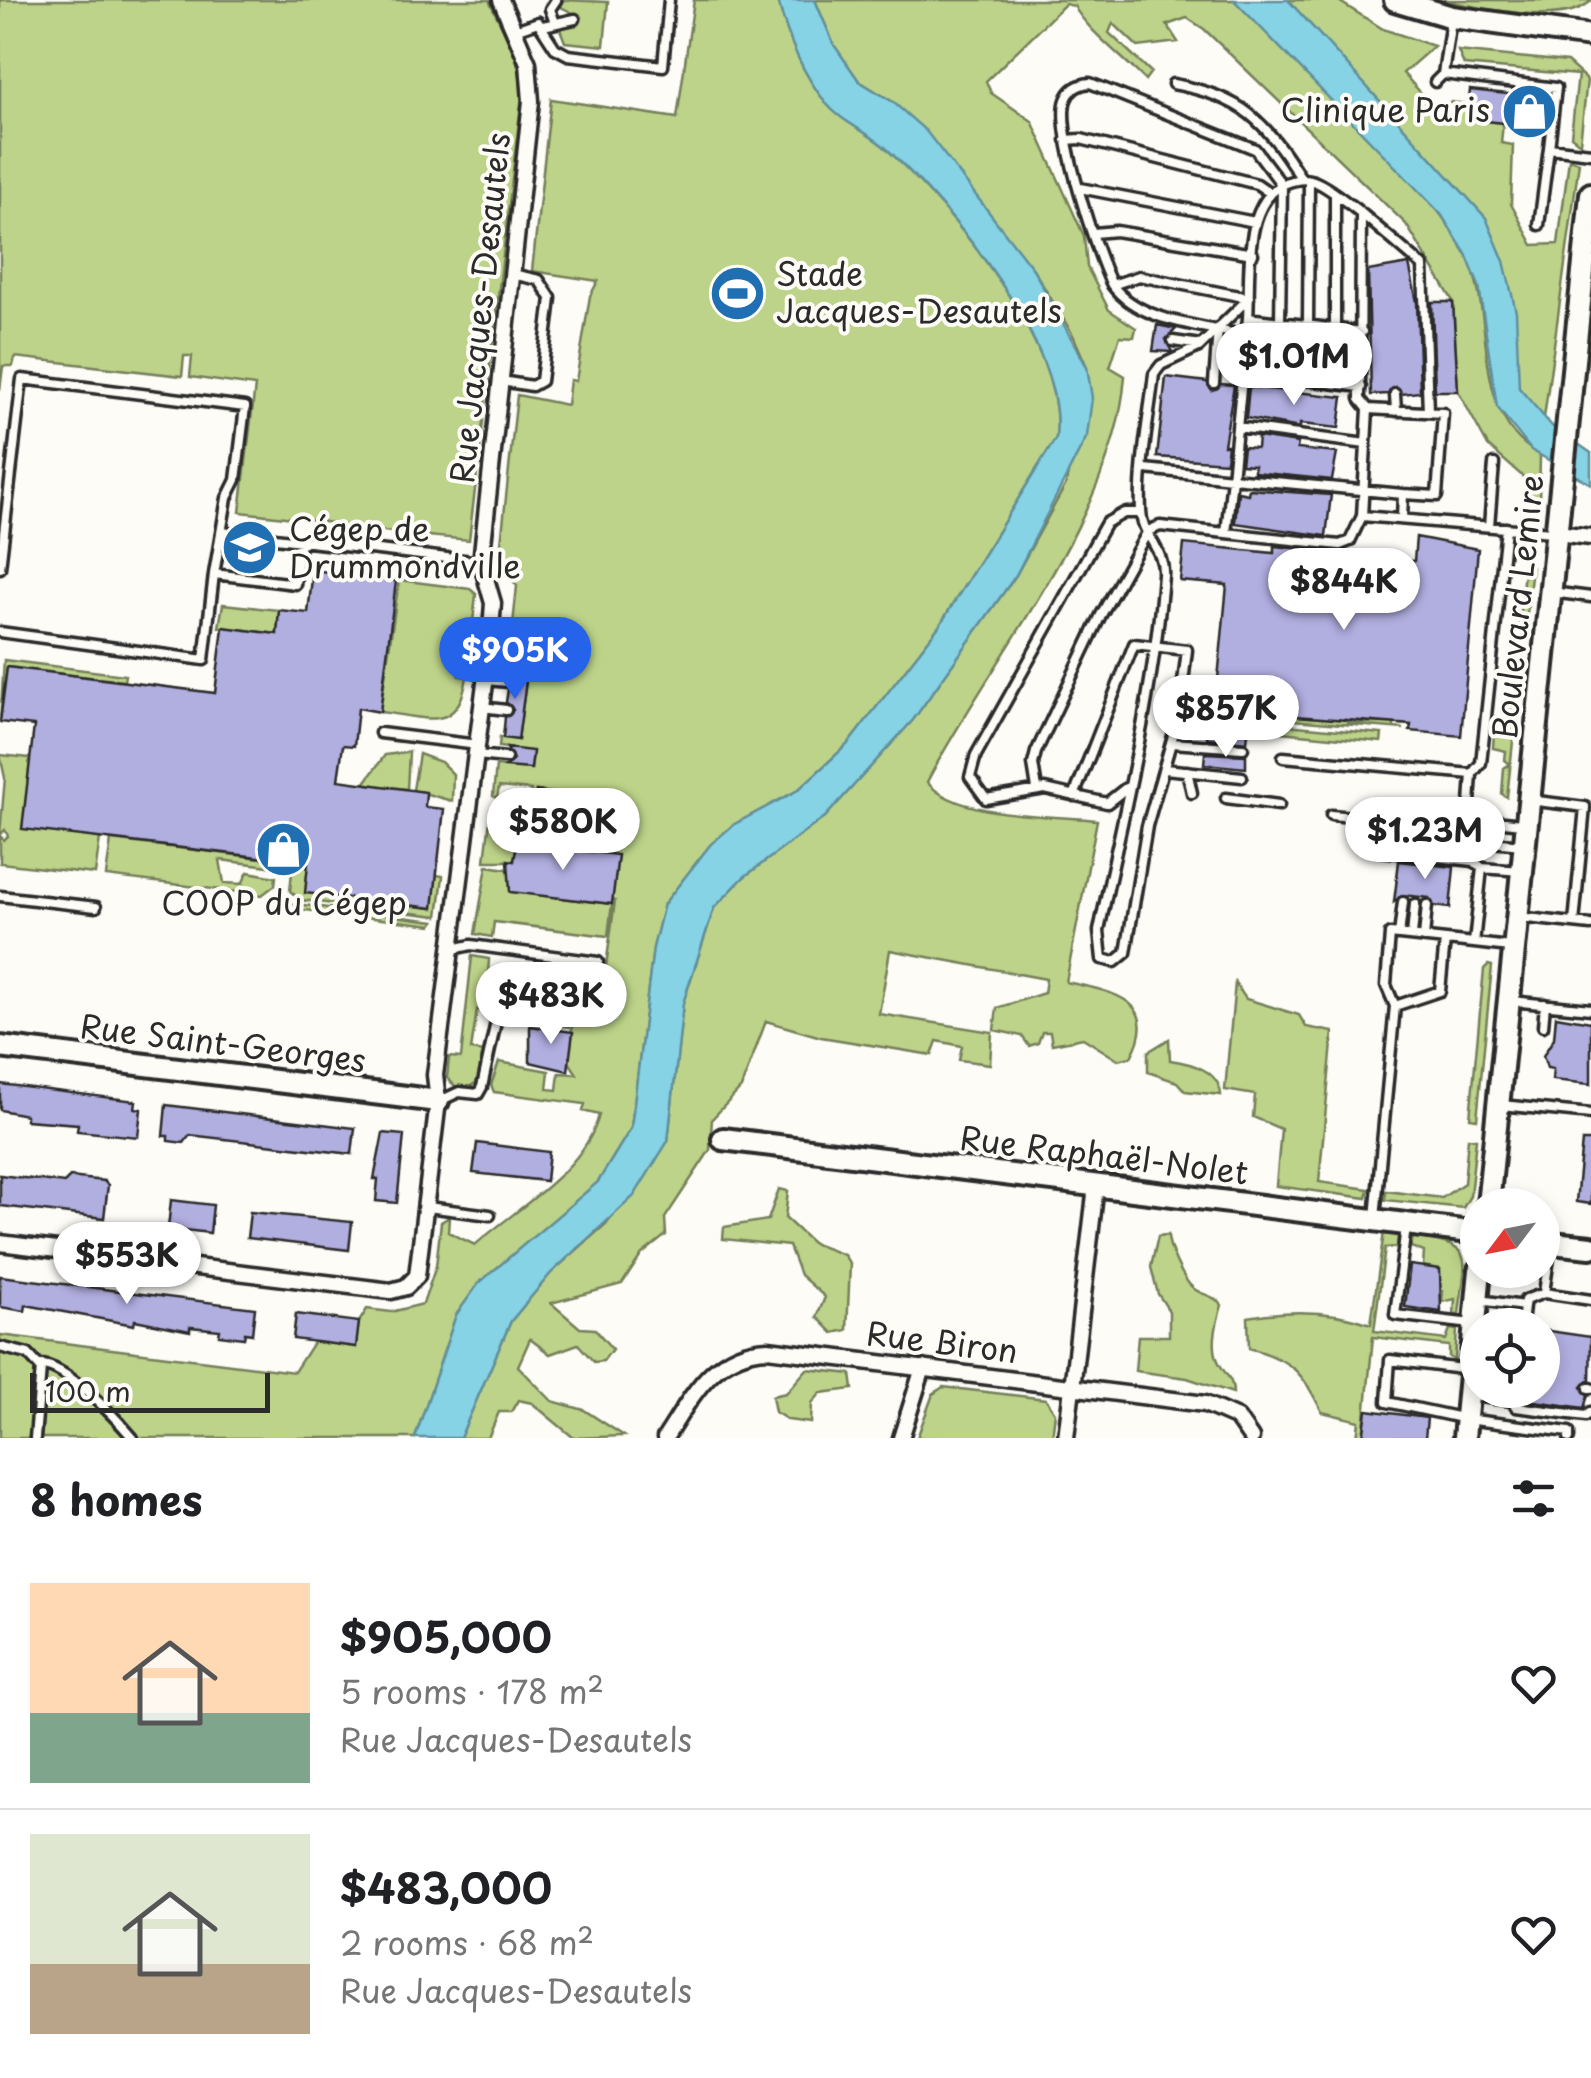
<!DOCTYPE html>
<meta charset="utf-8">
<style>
:root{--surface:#fff;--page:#f2f2f2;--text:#202124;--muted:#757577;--line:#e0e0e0;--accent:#2563eb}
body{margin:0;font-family:"Playpen Sans",sans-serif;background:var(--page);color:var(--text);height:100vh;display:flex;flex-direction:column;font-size:38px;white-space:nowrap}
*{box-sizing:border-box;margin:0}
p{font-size:32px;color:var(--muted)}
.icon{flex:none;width:55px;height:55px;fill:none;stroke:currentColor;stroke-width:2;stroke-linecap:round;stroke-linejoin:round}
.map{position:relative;height:1438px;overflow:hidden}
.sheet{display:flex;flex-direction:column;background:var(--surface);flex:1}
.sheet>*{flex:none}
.needle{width:65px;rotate:238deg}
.buttons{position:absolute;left:1460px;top:1188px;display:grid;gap:20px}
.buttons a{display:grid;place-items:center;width:100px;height:100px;border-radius:50%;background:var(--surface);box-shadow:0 5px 15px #0003;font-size:50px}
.scale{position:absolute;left:30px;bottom:25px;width:240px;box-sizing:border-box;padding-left:10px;border:5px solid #2b2b2b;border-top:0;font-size:28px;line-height:35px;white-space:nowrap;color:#2b2b2b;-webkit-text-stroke:8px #fdfcf7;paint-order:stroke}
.price{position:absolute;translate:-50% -85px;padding:0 22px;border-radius:35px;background:#fff;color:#222;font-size:32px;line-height:65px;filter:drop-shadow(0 2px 5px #0008)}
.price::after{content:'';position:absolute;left:50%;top:60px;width:30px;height:22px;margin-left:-15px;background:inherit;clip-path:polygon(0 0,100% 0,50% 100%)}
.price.active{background:var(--accent);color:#fff}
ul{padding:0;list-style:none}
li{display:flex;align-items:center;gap:30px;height:250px;padding:0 30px}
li+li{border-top:2px solid var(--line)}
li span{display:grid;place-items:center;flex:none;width:280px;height:200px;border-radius:0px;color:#555}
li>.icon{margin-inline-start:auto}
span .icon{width:120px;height:120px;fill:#fffc;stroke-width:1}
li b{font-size:42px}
h2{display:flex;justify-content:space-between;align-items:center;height:120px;padding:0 30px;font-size:42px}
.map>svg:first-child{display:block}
</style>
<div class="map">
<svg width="1591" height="1438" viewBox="0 0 1591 1438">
<rect width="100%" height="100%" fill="#fdfcf7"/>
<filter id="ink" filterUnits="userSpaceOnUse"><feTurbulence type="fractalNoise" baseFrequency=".01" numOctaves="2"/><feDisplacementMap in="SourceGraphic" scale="20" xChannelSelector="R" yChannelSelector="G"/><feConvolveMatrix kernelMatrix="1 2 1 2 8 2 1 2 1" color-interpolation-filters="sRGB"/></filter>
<g filter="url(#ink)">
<!-- green -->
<path fill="#bdd389" stroke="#747f5a" stroke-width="2.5" d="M0,0H489L515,54L523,87L469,540L397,533L393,544L391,532L318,521L314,534L311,520L240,512L255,386L190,377L192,356H184L182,376L15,357L13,366H3L0,390Z
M564,0L608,2L604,46L565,42L560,29L578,23L577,15L559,6Z
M694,0H778C787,36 803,74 826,103C842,122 869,132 887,149C952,211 1067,345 1056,438L940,625L848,744L798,790L733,825L710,845L664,904L653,948L631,1128L598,1182L479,1283L456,1315L415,1438H0V1335L294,1372L314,1341L355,1346L359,1322L367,1309L391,1312L423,1304L436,1266L441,1222L449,1217L448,1232L475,1245C517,1208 585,1170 599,1115L583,1111L585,1104L494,1092L491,1085L499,1062L549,1071L547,1089L557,1090L559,1073L577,1074L569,1062L572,1027L529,1022L530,1014H505L506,1006L497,1004L495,1012L477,1010L471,1050L485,1052L478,1081L468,1088L455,1086L447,1078L449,1057L461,1058L472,956L489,959L488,973L603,988L615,901L517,843L514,861H485L491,810L496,811L494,830L545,836L548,817L611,825L615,802L536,791L534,807L549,812L529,809L531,790L499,787L497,798L493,796L496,766L531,769L533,752L499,747L500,737L518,739L528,666L509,663L517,586L499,562L517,395L567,405L570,380L576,381L590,296L598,281L532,271L551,99L677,118Z
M815,0H1234C1277,44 1320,87 1363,131C1401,168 1441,206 1466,254C1498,316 1468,416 1540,455L1539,503L1526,508L1528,481L1488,446L1458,391L1453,301L1406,224L1204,29L1187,18L1167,25L1178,42L1138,47L1113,23L1109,33L1151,72L1145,80C1124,58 1086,29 1074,6L1065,4L986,81L991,93L1032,121L1084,236L1087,267L1109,310L1136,328L1134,337L1120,336L1110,367L1125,376C1115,515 990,660 927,782C956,818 1050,815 1097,820L1066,982C1109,991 1163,999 1131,1057L1118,1060L1083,1038L1052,1044L1050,1032H1042L1038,1043L1029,1046L1022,1036L994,1030L997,1008L1044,993L1046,979L890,950L879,1014L992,1032L990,1064L959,1060L962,1046L937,1041L932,1055L821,1037L766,1021L741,1088L712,1119L710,1150L665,1218L666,1235L642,1254L622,1284L551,1303L580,1328L595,1329L612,1349L603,1361L594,1362L578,1344L550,1354L530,1339L518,1366L552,1401L584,1410L624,1436L574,1438L532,1403L518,1400L511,1412H499L488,1438H460L511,1321L551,1273L606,1224L668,1141L683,1003L714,908L744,877L825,817L913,720L1016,575L1066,484L1087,367L1073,335L1033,269L893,102L859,81L834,45Z
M1288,0H1337L1383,29L1434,46L1403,73L1439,113L1451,102L1468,104L1467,119L1503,123L1501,143L1513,145L1511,204L1533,245L1558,244L1569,159L1579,162L1544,418L1519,388L1486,218Z
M1443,0H1591V1C1563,27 1480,8 1443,0Z
M1458,51L1567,62L1587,80L1580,143L1571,136L1578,75L1464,65Z
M1525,561L1532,567L1507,797L1502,794L1504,768L1510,764L1505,760L1506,751L1493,748L1494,732L1508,731Z
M399,580L470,589L476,594L468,668H460L459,676L467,677C458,735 426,717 380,712Z
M223,604L279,610L277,634L219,627Z
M4,660L125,675L124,681L7,668L0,722Z
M1275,712L1347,719L1348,723H1394V728L1404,729L1280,719L1273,731L1260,730L1261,722L1272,724Z
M1286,725L1382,734L1381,742L1280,732Z
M409,752L407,789L364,784L385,755Z
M419,754L441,762L453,774L452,801L413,790Z
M0,755L30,758L100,838L95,874L0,863V836L4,840L8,836L5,830L0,834L5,778Z
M111,840L278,860L277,867L220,860L224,883L242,884L248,872L276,877L275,885L262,895L106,876Z
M293,862L308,863L306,893L432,908L436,875L443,876L438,916L300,900L290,891Z
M487,866L507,869L512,874L511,892L612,904L608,936L494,922L492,937L475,934Z
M287,903L435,921L432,925L287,908Z
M1488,965L1492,966L1477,1119L1470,1118L1484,969Z
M1235,983L1246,999L1299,1015L1306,1027L1333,1032L1319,1182L1369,1189L1367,1198L1276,1186L1281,1129L1253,1117L1255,1095L1225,1090Z
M1169,1039L1170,1060C1191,1063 1219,1070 1221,1095L1185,1091L1177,1082L1148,1072V1052Z
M1468,1138L1476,1139L1470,1196L1463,1208L1385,1200L1386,1191L1442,1198L1464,1183Z
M779,1189L788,1191L785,1218L812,1243L844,1255L850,1264L847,1330L833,1333L817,1317L825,1297L800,1275L789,1246L723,1239L724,1227L768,1220Z
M1384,1232L1398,1235L1397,1247L1385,1248L1374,1331L1446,1340L1450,1329L1457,1330L1455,1360L1449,1357V1346L1373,1337L1363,1438H1357L1359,1421L1322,1412C1302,1372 1293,1360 1249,1348L1248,1317C1288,1310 1333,1310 1371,1324Z
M1168,1235C1168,1247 1183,1280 1193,1288C1202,1296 1213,1294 1222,1305C1217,1322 1210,1346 1219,1363C1226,1376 1233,1378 1233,1393L1187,1378L1135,1371L1138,1336H1169V1311L1158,1294L1151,1267L1158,1236Z
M1413,1237C1479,1246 1465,1256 1459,1315H1454L1455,1299L1442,1302L1443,1291L1437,1290L1439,1269L1423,1266L1424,1252L1411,1247Z
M807,1369L851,1374L853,1389L821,1393L812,1403L811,1423L788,1420L775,1412L772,1396L786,1393Z
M943,1387L1046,1399L1055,1413L1052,1438H917L933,1394Z"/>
<!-- water -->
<path fill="#86d3e6" stroke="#62909b" stroke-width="2.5" d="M778,0H815L834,45L859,81L893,102L926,131L1033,269L1087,367L1092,398L1087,436L1016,575L913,720L825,817L744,877L714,908L683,1003L668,1141L634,1196L551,1273L511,1321L460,1438H415L456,1315L479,1283L598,1182L631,1128L653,948L664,904L710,845L733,825L798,790L848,744L940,625L1056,438C1067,345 952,210 887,149C869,132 842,123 826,103C803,74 787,36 778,0Z
M1234,0H1288L1486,218L1504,261L1516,312L1519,388L1552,426L1591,453V484L1531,450L1497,407L1479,286L1466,254L1441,214Z"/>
<!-- building -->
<path fill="#b1aee0" stroke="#2b2b2b" stroke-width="2.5" d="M1470,90L1536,97L1533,126L1467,119Z
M1409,264L1417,302L1420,392L1402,394L1396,387L1388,394L1371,395L1368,271Z
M1432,302H1453L1458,391H1435Z
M1157,325L1176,329L1166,339L1172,352L1153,351Z
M1257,331L1348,342L1345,372L1253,362Z
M1166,377L1207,382L1212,390L1221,384L1234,385L1224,445H1228L1226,462L1157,457Z
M1249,387L1343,397L1339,428L1300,424V428L1246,418Z
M1258,437L1298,443L1297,449L1337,453L1332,480L1254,472V465L1241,464L1243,447L1257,448Z
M1249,489L1331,495L1326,536L1235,523L1238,492L1248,494Z
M1416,537L1478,549L1461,736L1410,731L1411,725L1215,710L1227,585L1180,581L1184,544L1274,553V546L1325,551L1324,558L1414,561Z
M313,570L396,581L380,712L358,708L354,746L343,745L338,780L426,792L425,807L444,809L433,908L305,893L308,863L22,829L34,726L0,722L7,667L215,693L223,627L277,634L279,610L308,613Z
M511,664L528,666L518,740L503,738L505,717L513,710L506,702L508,689L516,684L510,675Z
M1249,724L1247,742L1207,738L1208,728L1214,725Z
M507,748L533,751L531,769L505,767L513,760Z
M1205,753L1246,755V768L1204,764Z
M536,791L615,801L612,825L548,817L549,809L534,807Z
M517,843L618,855L612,904L510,892L508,860L514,861Z
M1399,861L1454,867L1450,908L1434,906L1429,898L1403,895L1394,902Z
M1556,1016L1591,1022V1084L1552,1080L1553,1069L1547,1068L1543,1056L1554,1038Z
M530,1026L573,1032L568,1071L530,1062Z
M0,1084L136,1101L135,1108L141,1109L138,1137L77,1131L78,1124L26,1120V1115L0,1110Z
M166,1105L355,1128L352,1154L190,1135L184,1143L168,1141V1136H163Z
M383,1133L404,1135L397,1203L376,1201L378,1179H374Z
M1582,1141H1591V1204L1576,1202Z
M477,1143L549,1152L546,1181L473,1173Z
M0,1175L64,1183L70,1177L104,1181L108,1185L104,1218L0,1206Z
M171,1200L213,1205L210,1233L168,1228Z
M250,1212L352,1222L349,1250L247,1238Z
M1410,1265L1440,1269L1441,1312L1405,1307Z
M0,1276L255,1308L252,1334L245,1333L244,1338L219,1335L220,1330L190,1327V1331L135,1320L134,1325L26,1305L25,1311L0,1307Z
M296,1314L359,1322L356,1347L293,1339Z
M1542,1330L1591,1337L1590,1380L1582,1387L1588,1395L1584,1408L1520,1399V1390H1542Z
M1367,1410L1427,1418L1425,1438H1363Z"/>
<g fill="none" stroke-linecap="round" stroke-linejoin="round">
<defs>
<path id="lane" d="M554,20L550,9L556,0
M543,26L575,19
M515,30L538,22L555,48L568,55L663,66L669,0
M1443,74L1556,88L1549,148
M1435,82L1443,74L1451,20
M1173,84C1242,96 1265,121 1301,178
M1066,140L1081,139L1257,184L1270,193
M1080,188L1255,222
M1361,213L1423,266L1428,412
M1539,225L1549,148L1591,153
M1094,233L1116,231L1253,254
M1112,285L1139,276L1249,298
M1248,318C1251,278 1241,202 1286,183C1296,179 1306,177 1316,182C1332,189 1347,203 1361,213L1360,399L1368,409
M1308,326L1309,180
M1335,329V195
M1362,332L1248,318L1232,478L1403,494
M1246,336C1202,325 1140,323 1112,285C1097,255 1055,130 1066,100C1070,89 1079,84 1090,83L1255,149L1282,185L1280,322
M1173,341L1201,345
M1242,372L1361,387
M501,381L532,386L541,381L551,298L539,280L512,274
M1214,383L1218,329
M1395,394L1396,411
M1237,427L1366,444
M1145,469L1232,478L1226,533L1340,545L1350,541L1362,516
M1402,519L1403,494L1437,496L1443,413L1368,409L1362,516L1552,532
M1489,526L1494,464
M223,532L481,562
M0,568L22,379L245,407L236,480L227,498L214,574L204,660L0,632
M214,574L295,584L300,543
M1551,592L1591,597
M486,680L509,682
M482,707L506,710
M1179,715L1244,719
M380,733L478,745
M1172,743L1243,748
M477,755L506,758
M1283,757L1472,774
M1165,769L1242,777
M1187,771L1192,793
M1126,788L1107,803L1045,789L986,799L970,777L976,755L1106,523L1124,513H1140
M1037,789L1033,764L1036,752L1101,615L1148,531L1160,526L1226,533
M1074,796L1134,644L1187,650L1179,715L1147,826L1126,953L1115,962L1102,959L1099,931C1123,814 1154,695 1163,575C1165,549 1141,535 1141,511C1139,467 1149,418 1154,374L1161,365L1199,347L1249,298
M1226,798L1279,805
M1529,800L1585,807L1574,923
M1331,815L1457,827L1469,818L1522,824
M1469,818L1472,774L1481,763L1506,528
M1457,827L1472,840L1522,845
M1372,850L1474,861L1482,868
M0,896L96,907
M1518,917L1591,925
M1399,935L1403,902
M1412,936L1415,904
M1424,938L1427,905
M1510,947L1474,943L1482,868L1521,871
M449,950L471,945L598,962
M1511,1001L1591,1009
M1395,1006L1440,991L1445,940
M1543,1026L1545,1004
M442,1100L459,1092L478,1094L482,1087L497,1017
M1501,1105L1591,1114
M427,1207L490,1215
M1375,1218L1395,1006L1386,985L1390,934L1474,943
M1406,1227L1395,1315L1472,1324
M1544,1293L1591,1300
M1479,1300L1524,1306L1522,1325
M1524,1306L1525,1300L1544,1293L1551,1244
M0,1347L28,1354L41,1368L35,1438
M40,1365C64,1363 117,1419 133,1438
M1470,1370L1390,1360L1387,1402L1466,1419L1569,1432V1438
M1589,1388H1591
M1472,1396L1512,1401L1513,1390
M1512,1401L1516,1407L1586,1416L1591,1412"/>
<path id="street" d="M1557,533L1591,537
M0,1243L391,1291L406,1287L417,1276L438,1101L435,1075L490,644L493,603L481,562L531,101L528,63L501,0
M665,1438C692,1397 713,1351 768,1349L1205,1404L1237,1418L1251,1438
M901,1438L923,1368
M1066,1438L1096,1186"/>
<path id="secondary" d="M1395,0L1452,17L1591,36
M0,1047L438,1101
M723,1139L1478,1233
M1488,1205L1591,194
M1542,1242L1591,1247
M1464,1438L1480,1270"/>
</defs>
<!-- lane casing -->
<use href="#lane" stroke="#2b2b2b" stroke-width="15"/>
<!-- street casing -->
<use href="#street" stroke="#2b2b2b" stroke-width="21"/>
<!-- secondary casing -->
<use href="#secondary" stroke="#2b2b2b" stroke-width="28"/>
<!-- lane -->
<use href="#lane" stroke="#fdfcf7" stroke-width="8"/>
<!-- street -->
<use href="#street" stroke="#fdfcf7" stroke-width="14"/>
<!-- secondary -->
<use href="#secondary" stroke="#fdfcf7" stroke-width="20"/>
</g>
</g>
<!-- icons -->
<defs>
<symbol id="shop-disc" viewBox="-11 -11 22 22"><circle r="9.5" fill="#1f6fb2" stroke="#fdfcf7"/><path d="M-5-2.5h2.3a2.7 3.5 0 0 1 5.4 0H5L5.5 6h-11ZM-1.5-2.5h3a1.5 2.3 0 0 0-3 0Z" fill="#fff"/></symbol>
<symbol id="stadium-disc" viewBox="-11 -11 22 22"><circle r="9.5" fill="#1f6fb2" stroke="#fdfcf7"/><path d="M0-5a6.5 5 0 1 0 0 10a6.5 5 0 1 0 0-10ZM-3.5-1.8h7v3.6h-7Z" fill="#fff"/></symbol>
<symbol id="university-disc" viewBox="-11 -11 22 22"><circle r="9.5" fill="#1f6fb2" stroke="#fdfcf7"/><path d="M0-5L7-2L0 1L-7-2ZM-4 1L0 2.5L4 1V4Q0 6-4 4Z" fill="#fff"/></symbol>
</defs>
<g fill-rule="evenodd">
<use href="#shop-disc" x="1498" y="80" width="63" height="63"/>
<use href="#stadium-disc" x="706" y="262" width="63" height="63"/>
<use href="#university-disc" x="218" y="516" width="63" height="63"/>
<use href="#shop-disc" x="252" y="818" width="63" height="63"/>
</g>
<g text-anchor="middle" stroke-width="8" stroke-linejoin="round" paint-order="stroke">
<!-- poi labels -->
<g font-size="32" fill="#2b2b2b" stroke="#fdfcf7" text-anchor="start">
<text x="1490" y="122" text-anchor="end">Clinique Paris</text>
<text x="776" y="286">Stade<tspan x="776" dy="37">Jacques-Desautels</tspan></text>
<text x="289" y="541">Cégep de<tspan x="289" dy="37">Drummondville</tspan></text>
<text x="284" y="915" text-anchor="middle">COOP du Cégep</text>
</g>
<!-- street labels -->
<g font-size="32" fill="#2b2b2b" stroke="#fdfcf7">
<text transform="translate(481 308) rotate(-84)" y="11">Rue Jacques-Desautels</text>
<text transform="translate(1519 607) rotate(-84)" y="11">Boulevard Lemire</text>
<text transform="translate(223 1044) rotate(7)" y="11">Rue Saint-Georges</text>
<text transform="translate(1104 1156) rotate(7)" y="11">Rue Raphaël-Nolet</text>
<text transform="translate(942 1343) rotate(7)" y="11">Rue Biron</text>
</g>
</g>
</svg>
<div class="buttons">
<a><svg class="needle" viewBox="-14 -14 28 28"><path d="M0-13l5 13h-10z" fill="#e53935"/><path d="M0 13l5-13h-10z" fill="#757577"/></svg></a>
<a><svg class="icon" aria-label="locate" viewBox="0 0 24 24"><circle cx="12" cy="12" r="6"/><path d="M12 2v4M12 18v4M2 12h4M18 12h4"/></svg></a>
</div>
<div class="scale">100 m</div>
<b class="price" style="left:1294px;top:408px">$1.01M</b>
<b class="price" style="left:1344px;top:633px">$844K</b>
<b class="price active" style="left:515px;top:702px">$905K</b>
<b class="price" style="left:1226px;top:760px">$857K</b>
<b class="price" style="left:563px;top:873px">$580K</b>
<b class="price" style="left:1425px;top:882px">$1.23M</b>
<b class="price" style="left:551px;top:1047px">$483K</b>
<b class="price" style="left:127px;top:1307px">$553K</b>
</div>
<section class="sheet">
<h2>8 homes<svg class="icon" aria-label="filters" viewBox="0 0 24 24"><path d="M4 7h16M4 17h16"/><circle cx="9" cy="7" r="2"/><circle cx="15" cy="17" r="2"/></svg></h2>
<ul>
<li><span style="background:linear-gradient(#ffd9b3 65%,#7fa58c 0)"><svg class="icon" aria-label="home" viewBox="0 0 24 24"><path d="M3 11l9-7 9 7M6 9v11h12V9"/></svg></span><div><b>$905,000</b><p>5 rooms · 178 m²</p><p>Rue Jacques-Desautels</p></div><svg class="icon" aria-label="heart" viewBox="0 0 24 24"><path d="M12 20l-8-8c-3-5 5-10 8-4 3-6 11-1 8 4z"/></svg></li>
<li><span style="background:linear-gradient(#dfe7d0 65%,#b9a48a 0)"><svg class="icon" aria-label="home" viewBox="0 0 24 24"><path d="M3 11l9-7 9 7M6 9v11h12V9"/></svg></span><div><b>$483,000</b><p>2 rooms · 68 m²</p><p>Rue Jacques-Desautels</p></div><svg class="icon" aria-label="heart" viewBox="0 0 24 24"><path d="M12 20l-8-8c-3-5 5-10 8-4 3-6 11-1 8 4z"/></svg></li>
</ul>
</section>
